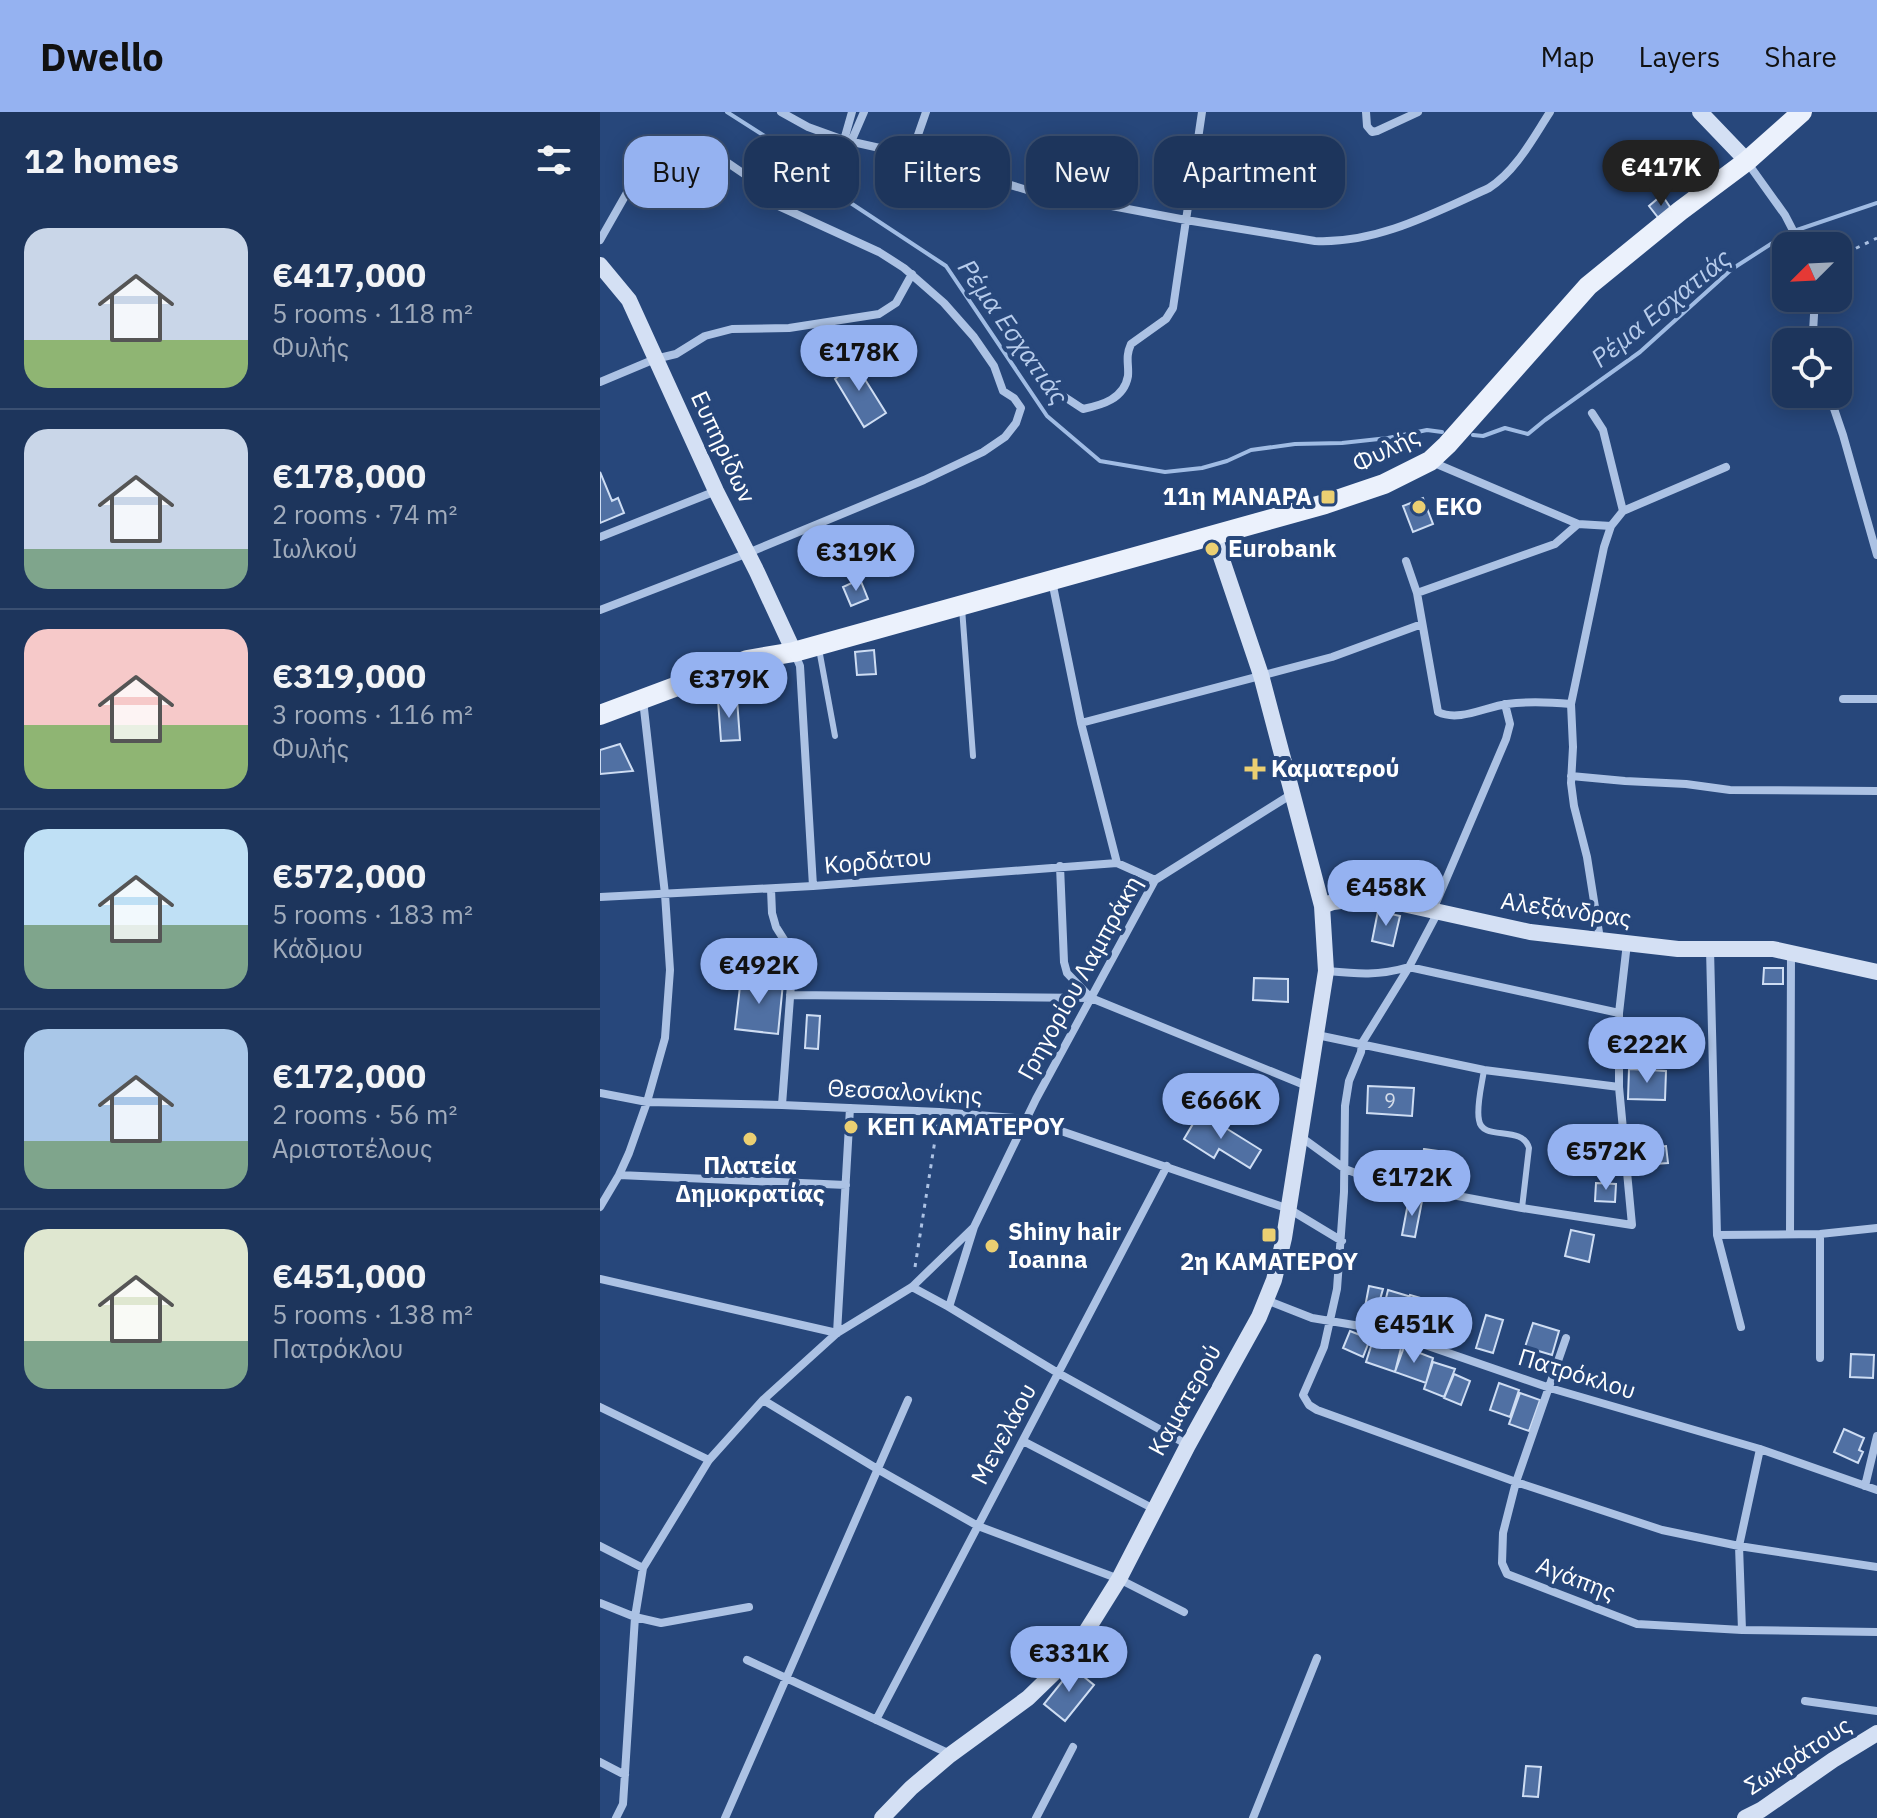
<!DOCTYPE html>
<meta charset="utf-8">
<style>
:root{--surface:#1d355c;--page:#2a4065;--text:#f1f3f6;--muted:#a0abbb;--line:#3b5072;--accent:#95b2f1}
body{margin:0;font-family:"IBM Plex Sans",sans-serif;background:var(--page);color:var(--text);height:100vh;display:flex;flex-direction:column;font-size:30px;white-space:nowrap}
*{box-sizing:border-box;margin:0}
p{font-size:26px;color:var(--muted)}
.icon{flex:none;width:44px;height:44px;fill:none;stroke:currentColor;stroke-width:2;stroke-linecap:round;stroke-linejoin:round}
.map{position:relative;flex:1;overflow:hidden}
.panel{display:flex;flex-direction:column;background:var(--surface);width:600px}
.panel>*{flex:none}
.hud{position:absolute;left:24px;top:24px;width:760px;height:72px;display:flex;gap:16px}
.needle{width:52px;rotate:246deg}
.buttons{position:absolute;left:1172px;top:120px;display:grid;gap:16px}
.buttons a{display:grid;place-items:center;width:80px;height:80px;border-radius:16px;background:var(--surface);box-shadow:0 4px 20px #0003,0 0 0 2px var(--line);font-size:40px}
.price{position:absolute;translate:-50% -68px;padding:0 18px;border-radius:28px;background:var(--accent);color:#111;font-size:26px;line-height:52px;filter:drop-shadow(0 2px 4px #0008)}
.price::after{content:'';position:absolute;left:50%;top:48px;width:24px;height:18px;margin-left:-12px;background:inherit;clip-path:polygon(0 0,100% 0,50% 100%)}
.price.active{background:#222;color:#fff}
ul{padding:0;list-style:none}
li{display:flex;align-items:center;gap:24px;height:200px;padding:0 24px}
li+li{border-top:2px solid var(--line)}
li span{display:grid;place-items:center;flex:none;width:224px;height:160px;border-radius:24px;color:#555}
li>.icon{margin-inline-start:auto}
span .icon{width:96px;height:96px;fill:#fffc;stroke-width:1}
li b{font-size:34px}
h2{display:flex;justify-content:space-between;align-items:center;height:96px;padding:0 24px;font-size:34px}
.chip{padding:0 28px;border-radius:24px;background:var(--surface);box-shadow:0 4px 20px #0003,0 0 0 2px var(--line);font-size:28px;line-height:72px}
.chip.active{background:var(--accent);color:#111}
header{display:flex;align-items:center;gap:48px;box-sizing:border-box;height:112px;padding:0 40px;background:var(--accent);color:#111}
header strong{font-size:38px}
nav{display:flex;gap:44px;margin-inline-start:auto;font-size:28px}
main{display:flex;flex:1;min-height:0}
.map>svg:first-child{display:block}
</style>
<header>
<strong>Dwello</strong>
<nav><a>Map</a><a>Layers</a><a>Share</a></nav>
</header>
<main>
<section class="panel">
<h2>12 homes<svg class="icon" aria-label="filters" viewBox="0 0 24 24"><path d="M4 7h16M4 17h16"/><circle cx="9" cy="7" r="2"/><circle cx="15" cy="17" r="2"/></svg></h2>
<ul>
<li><span style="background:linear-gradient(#c9d6e8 70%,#8fb573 0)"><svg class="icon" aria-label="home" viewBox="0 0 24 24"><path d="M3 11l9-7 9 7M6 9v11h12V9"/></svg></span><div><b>€417,000</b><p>5 rooms · 118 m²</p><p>Φυλής</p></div></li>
<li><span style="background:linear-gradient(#c9d6e8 75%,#7fa58c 0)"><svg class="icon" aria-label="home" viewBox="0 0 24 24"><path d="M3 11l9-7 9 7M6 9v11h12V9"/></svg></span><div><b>€178,000</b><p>2 rooms · 74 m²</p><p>Ιωλκού</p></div></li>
<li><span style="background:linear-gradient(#f6c9c9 60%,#8fb573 0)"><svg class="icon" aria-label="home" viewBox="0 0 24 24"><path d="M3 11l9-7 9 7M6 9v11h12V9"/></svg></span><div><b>€319,000</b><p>3 rooms · 116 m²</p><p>Φυλής</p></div></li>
<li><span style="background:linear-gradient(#bfe0f5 60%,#7fa58c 0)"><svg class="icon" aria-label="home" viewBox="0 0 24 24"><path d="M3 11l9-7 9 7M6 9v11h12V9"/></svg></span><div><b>€572,000</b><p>5 rooms · 183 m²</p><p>Κάδμου</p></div></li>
<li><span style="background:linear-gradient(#a9c7e8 70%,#7fa58c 0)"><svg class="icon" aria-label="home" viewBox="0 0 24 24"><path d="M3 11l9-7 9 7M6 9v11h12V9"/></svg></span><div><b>€172,000</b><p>2 rooms · 56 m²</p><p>Αριστοτέλους</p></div></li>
<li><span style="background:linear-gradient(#dfe7d0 70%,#7fa58c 0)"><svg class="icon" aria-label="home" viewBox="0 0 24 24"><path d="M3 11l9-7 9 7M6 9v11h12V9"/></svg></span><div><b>€451,000</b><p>5 rooms · 138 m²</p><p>Πατρόκλου</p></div></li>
</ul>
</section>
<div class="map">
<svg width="1277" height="1706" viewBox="0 0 1277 1706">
<rect width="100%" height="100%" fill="#27477b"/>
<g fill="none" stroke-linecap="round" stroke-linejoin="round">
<!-- stream -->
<path stroke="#a0bce4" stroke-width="4" d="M127,0L171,28L237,82L346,154L447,304L500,349L565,360L602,356L627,349L651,338L695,332L742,331L788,326L827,318L842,320
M873,323L883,324L905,316L928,322L945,308L1040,240L1132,157L1188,121L1277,91"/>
</g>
<!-- building -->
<path fill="#5070a3" stroke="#ceddf3" stroke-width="2" d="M1062,83L1072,98L1060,108L1049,94Z
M251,245L286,301L264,315L235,267L240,263L235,254Z
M0,360L12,389L18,386L24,401L0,411Z
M823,386L833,412L813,420L803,394Z
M260,467L268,487L251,494L243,475Z
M274,538L276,562L257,563L255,540Z
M137,587L140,628L121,629L118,588Z
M20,632L33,659L0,662V638Z
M797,754H823L814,781H785Z
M778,799L800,804L793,834L772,829Z
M1164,856H1183V872H1163Z
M141,866L183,871L178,922L135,917Z
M654,866L688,867V890L653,888Z
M207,903L220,904L218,937L205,936Z
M1029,957L1066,959L1065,988L1028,987Z
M768,974L814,976L812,1004L767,1001Z
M600,1000L661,1038L650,1056L619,1037L614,1046L584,1027Z
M983,1026L1014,1030L1011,1054L980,1050Z
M1066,1034L1068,1051L1040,1053L1038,1037Z
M824,1037L846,1040L841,1073L819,1070Z
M996,1071L1016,1072L1015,1090L995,1089Z
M809,1086L822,1089L815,1125L802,1123Z
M971,1118L994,1123L989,1150L965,1144Z
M769,1174L783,1177L777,1198L765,1195Z
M788,1178L808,1184L805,1196L785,1190Z
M810,1183L831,1189L824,1216L802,1210Z
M839,1189L860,1195L851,1226L835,1221L837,1215L832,1213Z
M886,1203L903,1208L893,1241L876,1236Z
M933,1211L959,1219L952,1243L925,1235Z
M750,1219L770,1227L763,1245L743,1236Z
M773,1228L801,1236L795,1260L766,1250Z
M804,1235L833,1246L826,1271L795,1260Z
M1251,1242L1274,1243L1273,1266L1250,1265Z
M833,1250L855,1257L844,1285L824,1277Z
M854,1262L870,1269L861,1293L844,1286Z
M899,1271L919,1278L910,1305L890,1298Z
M920,1281L940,1288L929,1319L909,1312Z
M1244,1317L1264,1326L1259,1338L1263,1340L1258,1351L1234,1340Z
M473,1556L494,1573L465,1609L444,1592Z
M926,1654L941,1655L938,1685L923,1684Z"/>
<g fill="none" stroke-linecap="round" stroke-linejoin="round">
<!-- path -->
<path stroke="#acc2e4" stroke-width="3" stroke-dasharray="4 6" stroke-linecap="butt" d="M1238,145L1277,126
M315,1155L338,1009"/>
<!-- lane -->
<path stroke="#acc2e4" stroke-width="6" d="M362,496L373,644
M219,537L235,624
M95,571L115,588L138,580L145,555
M884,958C882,972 876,995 879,1008C882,1030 922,1012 929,1036L922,1096"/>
<!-- street -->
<path stroke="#acc2e4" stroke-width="8" d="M181,0L208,15L244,28L311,43L427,78L586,108L715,129C776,132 834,101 889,76C916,59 933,26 950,0
M766,0L767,14L772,20L777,19L818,0
M244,28L252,0
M251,30L264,0
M311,43L326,0
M1147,50L1185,103L1201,134
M0,128L45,49L57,39L66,34L76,33L128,51L150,66L172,91L279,140L304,156L344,191L374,225L394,254L403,279L414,286L421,296L416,311L405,325L383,340L324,368L148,441L0,498
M1215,230L1213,220L1215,186
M0,270L55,247L76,242L105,224L132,217L189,216L279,202L296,191L312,162
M454,278L483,297C502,293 524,287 528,264C529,252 525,245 531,232L566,207L573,196L602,0
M1229,282L1243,323L1277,443
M992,301L1003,318L1023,399
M832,350L978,412L1011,414
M0,425L116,379
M806,449L817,481L838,600C859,610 885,595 907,592C928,589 949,590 971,592
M452,469L481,611L517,751
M817,481L955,432L978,412
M194,540L200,554L213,774
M1243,587H1277
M481,611L732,545L822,512
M971,664L1025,669L1086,672L1130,678L1277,679
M460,754L464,850L467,861L491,886
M171,777L172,801L176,815L188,834L192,859L182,993
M0,785L213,774L517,751L555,768
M833,798L906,627L910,612L905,592
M838,800L809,855L762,931L761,940L749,969L745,994L744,1080L737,1177L724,1235L703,1283L709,1293L717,1298L916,1370L1062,1418L1139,1434L1277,1455
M1000,827L987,745L974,694L971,671L973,635L971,592L1004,435L1011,414L1023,399L1126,355
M1110,837L1117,1123L1141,1215
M726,859C758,862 778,864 809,855L1019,901
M190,883L491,886L707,974
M717,923L884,958L1019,975
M0,981L47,990L182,993L339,1000L426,1007L689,1097L742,1129
M701,1025L745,1057L777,1069L922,1096L1032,1113L1019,975V901L1027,831
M19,1063L246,1073
M0,1095L19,1063L29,1041L47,990L65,926L70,858L65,782L43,588
M1190,1122L1191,841
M1117,1123L1220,1122L1277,1116
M0,1167L237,1221
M312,1175L349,1195L458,1261L588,1333
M666,1188L712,1206L760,1214L802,1225L950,1276L1160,1337L1277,1378
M349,1195L374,1115
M237,1221L250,996
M966,1226L916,1370L903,1421L902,1451L907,1462L1037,1512L1142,1518L1277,1520
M1220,1246V1122
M163,1288L279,1358L378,1414L519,1467L584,1500
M0,1295L109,1348
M423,1329L554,1397
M1265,1374L1277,1324
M0,1434L43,1456
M0,1491L35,1505L61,1511L149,1495
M1142,1518L1139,1434L1160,1337
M147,1548L350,1642
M1205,1589L1277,1599
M276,1608L567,1054
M0,1650L25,1663
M16,1706L23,1692L35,1505L43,1456L109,1348L163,1288L237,1221L312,1175L374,1115L436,987L555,768L692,682
M125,1706L308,1288
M436,1706L473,1635
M653,1706L717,1546"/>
<!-- secondary -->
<path stroke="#d4e0f4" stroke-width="16" d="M1100,0L1147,49
M0,153L29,188L116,379L157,460L194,540
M722,794L733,790L756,787L785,788L930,820L1078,837H1173L1277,860
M282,1706L311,1676L350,1643L428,1586L461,1554L484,1523L519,1467L588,1333L659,1205L674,1168L684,1126L726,859L722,794L661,563L614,424
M1145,1706L1161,1698L1233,1648L1277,1621"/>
<!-- primary -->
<path stroke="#ebf1fc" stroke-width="20" d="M0,603L147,548L194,540L725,392L784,372L830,349L847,333L988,174L1080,99L1147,49L1202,0"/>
</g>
<!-- markers -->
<g fill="#ebcf72" stroke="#27477b" stroke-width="3">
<rect x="720" y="377" width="16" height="16" rx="4"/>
<circle cx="819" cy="395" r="8"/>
<circle cx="612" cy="437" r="8"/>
<path d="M651 645h8v8h8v8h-8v8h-8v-8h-8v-8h8z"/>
<circle cx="251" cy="1015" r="8"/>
<circle cx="150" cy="1027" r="8"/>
<rect x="661" y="1115" width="16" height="16" rx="4"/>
<circle cx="392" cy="1134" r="8"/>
</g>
<g text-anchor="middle" stroke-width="8" stroke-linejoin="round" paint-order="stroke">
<!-- number labels -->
<g font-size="20" fill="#d3dbe8">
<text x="790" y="996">9</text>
</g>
<!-- street labels -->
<g font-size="24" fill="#fff" stroke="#27477b">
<text transform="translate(123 335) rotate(65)" y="8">Ευπηρίδων</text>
<text transform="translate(786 338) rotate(-26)" y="8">Φυλής</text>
<text transform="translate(278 749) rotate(-5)" y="8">Κορδάτου</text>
<text transform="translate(966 798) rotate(8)" y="8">Αλεξάνδρας</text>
<text transform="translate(480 866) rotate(-61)" y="8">Γρηγορίου Λαμπράκη</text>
<text transform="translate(305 980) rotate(3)" y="8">Θεσσαλονίκης</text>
<text transform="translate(977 1262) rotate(17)" y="8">Πατρόκλου</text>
<text transform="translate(585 1288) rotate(-61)" y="8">Καματερού</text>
<text transform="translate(404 1322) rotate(-62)" y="8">Μενελάου</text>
<text transform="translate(976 1467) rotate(21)" y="8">Αγάπης</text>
<text transform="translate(1198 1644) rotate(-33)" y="8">Σωκράτους</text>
</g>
<!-- poi labels -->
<g font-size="24" font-weight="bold" fill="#fff" stroke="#27477b" text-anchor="start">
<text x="712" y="393" text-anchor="end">11η ΜΑΝΑΡΑ</text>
<text x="835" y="403">EKO</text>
<text x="628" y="445">Eurobank</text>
<text x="671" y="665">Καματερού</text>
<text x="267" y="1023">ΚΕΠ ΚΑΜΑΤΕΡΟΥ</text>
<text x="150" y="1062" text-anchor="middle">Πλατεία<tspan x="150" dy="28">Δημοκρατίας</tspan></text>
<text x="408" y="1128">Shiny hair<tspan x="408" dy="28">Ioanna</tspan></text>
<text x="669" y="1158" text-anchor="middle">2η ΚΑΜΑΤΕΡΟΥ</text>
</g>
<!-- water labels -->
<g font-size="26" font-style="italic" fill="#b7ccec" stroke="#27477b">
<text transform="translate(1061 196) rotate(-39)" y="9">Ρέμα Εσχατιάς</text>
<text transform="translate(413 220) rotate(55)" y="9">Ρέμα Εσχατιάς</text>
</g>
</g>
</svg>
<div class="buttons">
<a><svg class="needle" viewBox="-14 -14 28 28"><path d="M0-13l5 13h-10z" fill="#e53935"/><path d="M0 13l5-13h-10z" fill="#a0abbb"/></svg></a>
<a><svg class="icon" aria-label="locate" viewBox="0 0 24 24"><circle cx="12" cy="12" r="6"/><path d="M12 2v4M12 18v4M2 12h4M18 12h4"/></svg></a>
</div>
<b class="price active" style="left:1061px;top:96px">€417K</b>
<b class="price" style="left:259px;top:281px">€178K</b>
<b class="price" style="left:256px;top:481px">€319K</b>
<b class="price" style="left:129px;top:608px">€379K</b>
<b class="price" style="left:786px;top:816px">€458K</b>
<b class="price" style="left:159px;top:894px">€492K</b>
<b class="price" style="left:1047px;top:973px">€222K</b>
<b class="price" style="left:621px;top:1029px">€666K</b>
<b class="price" style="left:1006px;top:1080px">€572K</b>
<b class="price" style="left:812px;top:1106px">€172K</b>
<b class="price" style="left:814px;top:1253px">€451K</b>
<b class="price" style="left:469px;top:1582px">€331K</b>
<div class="hud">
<a class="chip active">Buy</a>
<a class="chip">Rent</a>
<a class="chip">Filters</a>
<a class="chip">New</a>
<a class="chip">Apartment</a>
</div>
</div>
</main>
